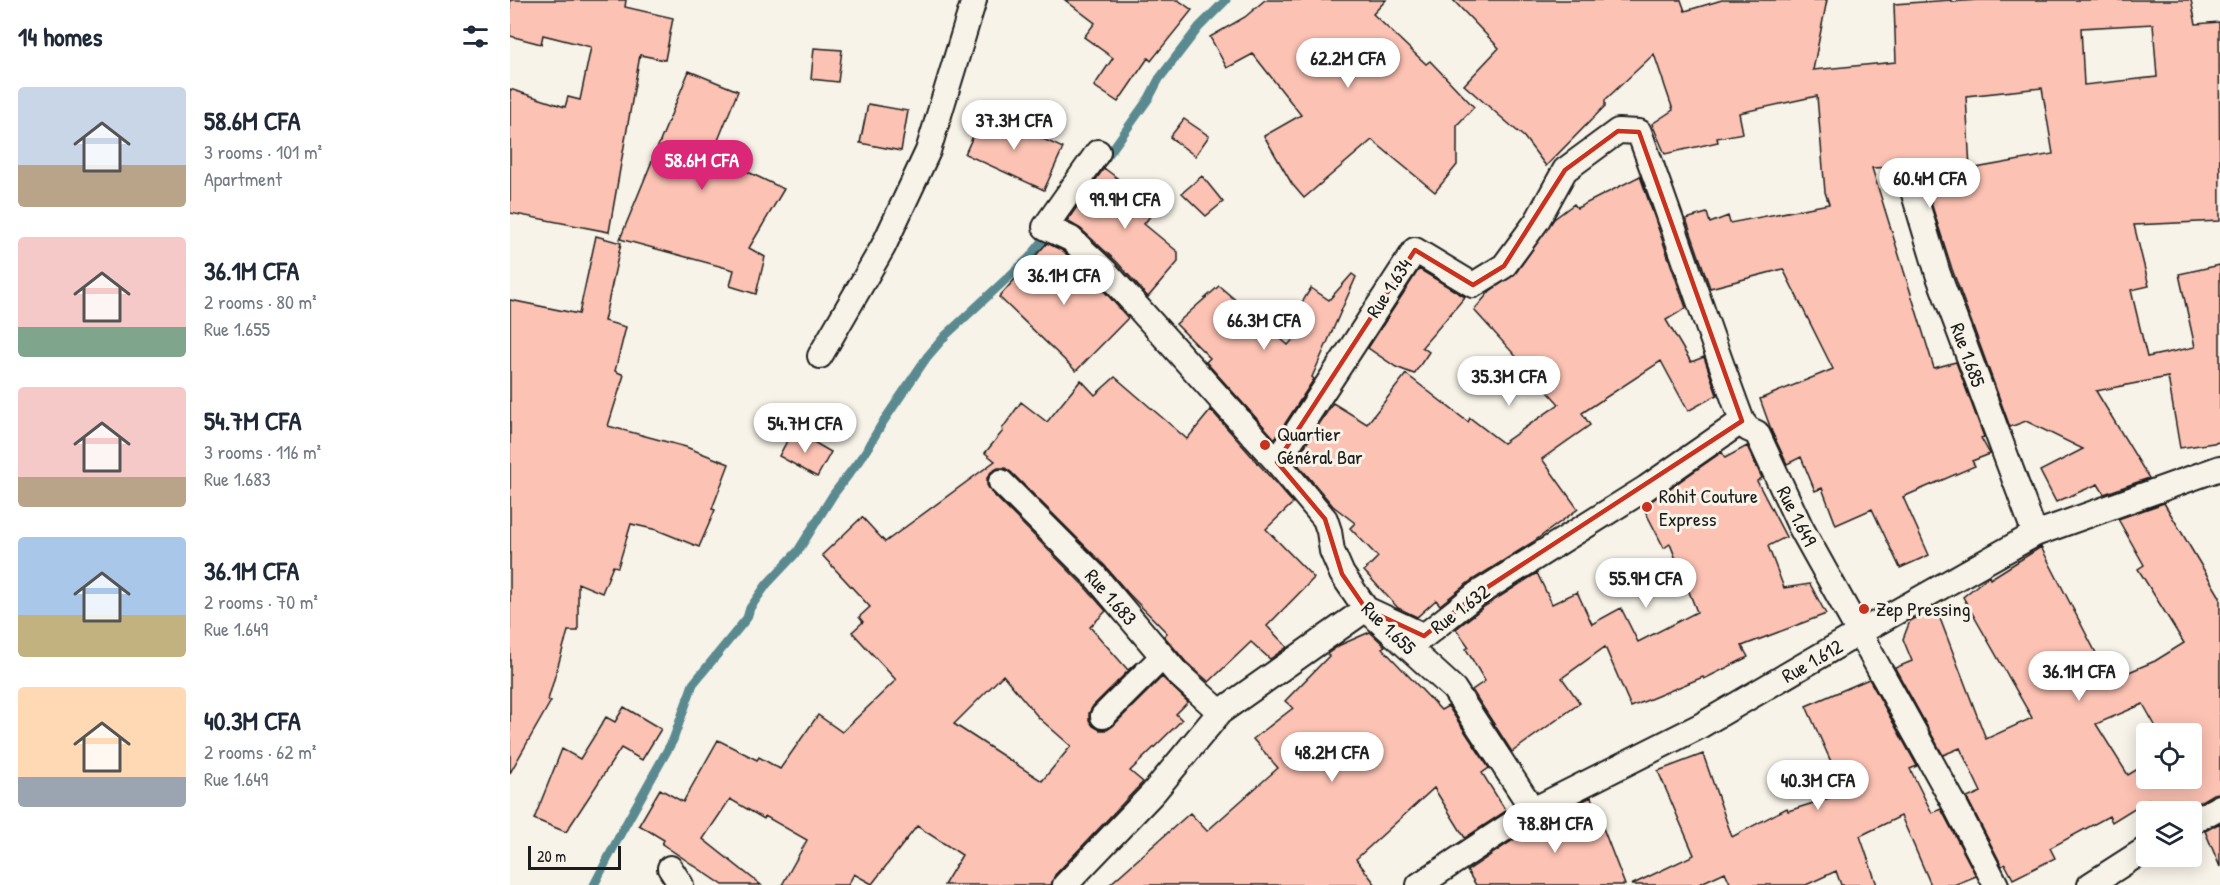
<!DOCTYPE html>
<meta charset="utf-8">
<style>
:root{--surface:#fff;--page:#f2f2f3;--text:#1f2937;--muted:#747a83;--accent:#db2777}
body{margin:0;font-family:"Patrick Hand",sans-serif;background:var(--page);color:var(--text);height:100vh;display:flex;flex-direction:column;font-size:22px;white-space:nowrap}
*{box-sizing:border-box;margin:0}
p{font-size:20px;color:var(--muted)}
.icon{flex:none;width:33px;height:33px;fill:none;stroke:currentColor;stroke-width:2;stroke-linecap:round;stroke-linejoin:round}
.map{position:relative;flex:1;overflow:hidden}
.details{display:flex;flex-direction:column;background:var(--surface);width:510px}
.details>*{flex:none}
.controls{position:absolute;left:1626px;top:723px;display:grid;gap:12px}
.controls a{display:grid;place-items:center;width:66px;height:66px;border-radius:6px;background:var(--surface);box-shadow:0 3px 15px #0003;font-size:30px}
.scale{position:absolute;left:18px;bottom:15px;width:93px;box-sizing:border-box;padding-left:6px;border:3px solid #1c1c1c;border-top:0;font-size:16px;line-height:21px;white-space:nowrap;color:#1c1c1c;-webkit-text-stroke:4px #f7f3e8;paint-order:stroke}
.price{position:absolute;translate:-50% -51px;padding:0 14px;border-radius:21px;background:#fff;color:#222;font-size:20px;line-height:39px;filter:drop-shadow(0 2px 3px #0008)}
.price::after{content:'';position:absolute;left:50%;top:36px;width:18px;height:14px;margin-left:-9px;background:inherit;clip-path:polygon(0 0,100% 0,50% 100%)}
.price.on{background:var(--accent);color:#fff}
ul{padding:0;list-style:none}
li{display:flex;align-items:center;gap:18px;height:150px;padding:0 18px}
li span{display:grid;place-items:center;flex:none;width:168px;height:120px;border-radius:6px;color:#555}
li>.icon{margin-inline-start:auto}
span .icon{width:72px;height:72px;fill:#fffc;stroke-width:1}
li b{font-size:26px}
h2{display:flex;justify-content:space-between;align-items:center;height:72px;padding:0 18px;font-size:26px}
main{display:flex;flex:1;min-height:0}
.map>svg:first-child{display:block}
</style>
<main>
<section class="details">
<h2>14 homes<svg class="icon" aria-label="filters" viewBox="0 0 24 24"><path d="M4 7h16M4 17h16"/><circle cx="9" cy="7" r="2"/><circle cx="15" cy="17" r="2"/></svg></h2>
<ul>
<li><span style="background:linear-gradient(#c9d6e8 65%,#b9a48a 0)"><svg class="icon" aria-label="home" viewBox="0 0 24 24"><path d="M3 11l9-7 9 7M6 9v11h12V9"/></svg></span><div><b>58.6M CFA</b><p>3 rooms · 101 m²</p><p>Apartment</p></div></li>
<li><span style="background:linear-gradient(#f6c9c9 75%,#7fa58c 0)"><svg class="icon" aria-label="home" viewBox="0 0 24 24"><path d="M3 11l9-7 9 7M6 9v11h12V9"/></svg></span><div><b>36.1M CFA</b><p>2 rooms · 80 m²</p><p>Rue 1.655</p></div></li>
<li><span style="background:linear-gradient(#f6c9c9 75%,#b9a48a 0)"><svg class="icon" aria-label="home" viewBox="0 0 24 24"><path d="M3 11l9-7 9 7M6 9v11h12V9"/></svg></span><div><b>54.7M CFA</b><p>3 rooms · 116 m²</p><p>Rue 1.683</p></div></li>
<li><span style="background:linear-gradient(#a9c7e8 65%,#c2b280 0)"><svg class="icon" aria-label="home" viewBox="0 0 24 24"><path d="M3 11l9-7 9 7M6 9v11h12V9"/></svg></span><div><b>36.1M CFA</b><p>2 rooms · 70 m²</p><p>Rue 1.649</p></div></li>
<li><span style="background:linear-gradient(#ffd9b3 75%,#9aa5b1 0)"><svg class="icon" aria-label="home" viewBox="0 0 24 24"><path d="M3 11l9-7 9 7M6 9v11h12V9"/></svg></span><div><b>40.3M CFA</b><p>2 rooms · 62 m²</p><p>Rue 1.649</p></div></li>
</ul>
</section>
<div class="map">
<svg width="1710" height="885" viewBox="0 0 1710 885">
<rect width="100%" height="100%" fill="#f7f3e8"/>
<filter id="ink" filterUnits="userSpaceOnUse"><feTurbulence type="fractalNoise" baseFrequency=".0167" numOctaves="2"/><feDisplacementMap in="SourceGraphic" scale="12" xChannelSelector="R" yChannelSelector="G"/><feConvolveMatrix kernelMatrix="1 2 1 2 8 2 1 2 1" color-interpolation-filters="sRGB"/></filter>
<g filter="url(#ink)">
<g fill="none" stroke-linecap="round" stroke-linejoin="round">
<!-- stream -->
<path stroke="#5a8a90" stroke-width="9" d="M594,161L639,98L649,79L689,27L716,0
M84,885L112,831L163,740L183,684L237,618L240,608L257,584L288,551L323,495L354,454L373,422L417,357L436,335L519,258L540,232"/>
</g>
<!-- building -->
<path fill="#fcc2b3" stroke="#1c1c1c" stroke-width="1.5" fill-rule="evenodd" d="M0,0H116L115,7L163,18L155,60L130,55L99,232L0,213V89L55,107L58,97L70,100L81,47L33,35L31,44L0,36Z
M555,0H668L682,10L641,61L638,58L608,102L584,86L603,58L574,37L585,23Z
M755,0H876L863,14L916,64L920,61L964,107L947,125V165L925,192L862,140L794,198L782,184L754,136L791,115L743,54L717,68L700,37L735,17Z
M943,0H1171L1175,11L1212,0H1317L1303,70L1386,62L1384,4L1441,0V2L1468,0H1681L1686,24L1709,22L1710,221L1624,225L1639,286L1621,290L1637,357L1685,347L1669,274L1710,265V442L1670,448L1658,377L1586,391L1639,478L1594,494L1588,484L1546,502L1530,471L1573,449L1516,421L1500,427L1442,269L1422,206L1414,166H1409L1402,160H1394L1386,167L1362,168L1424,368L1446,362L1474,437L1471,438L1480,454L1462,461L1465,466L1393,497L1419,555L1390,568L1362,509L1326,525L1312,488L1305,491L1291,457L1277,464L1262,432L1250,399L1323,369L1273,269L1200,288L1176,219L1197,213L1200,223L1218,216L1220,223L1319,204L1315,192L1307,96L1229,113L1233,133L1207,138L1208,142L1155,154L1142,124L1163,110L1144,54L1095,100V106L1036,166L1014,137L954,85L989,48ZM1643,24L1647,77L1574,85L1571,28ZM1532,88L1543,154L1460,169L1456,96Z
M304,48L332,50L328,82L301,79Z
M179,71L228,91L202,155L274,189L239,248L255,257L246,294L220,286L224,270L110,239Z
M358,104L398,111L391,151L350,143Z
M474,112L553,148L534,190L455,154Z
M674,119L699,136L685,156L660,137Z
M594,168L611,181L649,205L634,224L668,252V262L638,297L607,262L571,229L557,221Z
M692,176L713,202L696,216L672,193Z
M1130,176L1176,308L1156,320L1181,362L1194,357L1207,395L1178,411L1151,361L1072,413L1080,425L1032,459L1068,509L1023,542L959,582L930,605L926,600L907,617L888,608L854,571L868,557L840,528L845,523L823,506L785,461L823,403L857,424L896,374L958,422L960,418L993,443L1049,404L964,310L980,291L1005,274L1044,219L1064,204L1067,208Z
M86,236L111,243L94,321L116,327L105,371L114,375L98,426L176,447L219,464L202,509L205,510L189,547L147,530L121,524L108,567L103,566L92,593L68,583V631H58L38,700L41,701L0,773V300L69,314Z
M537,243L553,251L586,282L618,318L566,371L489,297Z
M909,269L955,297L912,347L919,352L904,374L886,367L858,348Z
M842,274L846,277L802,377L804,379L765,439L696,362L700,358L666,324L709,286L778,345L802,319L789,307L801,288L819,300Z
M605,377L677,439L701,410L783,503L756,529L804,578L757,626L777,647L760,659L741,642L699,682L676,662L654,636L657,633L618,593L595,566L501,472L495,468H488L481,472L477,478V485L481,492L573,585L596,611L580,627L618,670L628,661L583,706L579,713V720L583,726L590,730H597L603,726L652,677L678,702L666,714L672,720L620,771L633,782L545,875L541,885H434L452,855L407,826L362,884L344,874L338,885H272L297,840L255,816L254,819L220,799L193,839L251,885H213L152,844L154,840L129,825L150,789L173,802L208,740L247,760L249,757L270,769L308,715L332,732L386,680L342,632L353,622L349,617L360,607L312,555L329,539L352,517L375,542L485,461L475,453L493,431L492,429L511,402L537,422L571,380L585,395ZM493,675L529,718L561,746L532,781L444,724Z
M283,430L321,452L307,477L269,456Z
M1237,446L1252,478L1247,481L1276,537L1258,546L1274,588L1300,584L1316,614L1232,646L1238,657L1194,679L1193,677L1121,707L1095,647L1052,678L1070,703L1002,752L962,690L975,681L956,649L959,647L946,629L975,606L1027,573L1042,604L1067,592L1082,624L1111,608L1128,642L1187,612L1160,544L1154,548L1133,507L1212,452L1215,458Z
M1654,503L1710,597V793L1703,794L1673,812H1646L1639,799L1602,822L1599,816L1540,848L1545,858L1503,879L1495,864L1492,866L1457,798L1471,792L1450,748L1433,755L1385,668L1402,661L1393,639L1400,621L1426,608L1476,739L1522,718L1453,597L1475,579L1479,576L1480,579L1531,547L1600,680L1645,661L1674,643L1628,569L1634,565L1608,519ZM1633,704L1650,734H1682V778H1636V764L1618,775L1586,724Z
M860,632L875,646L872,648L931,710L938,706L979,768L972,773L996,811L955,838L924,788L846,859L866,885H599L680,813L697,831L768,768L743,739L783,708L775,701L819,656L817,654L830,645Z
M1359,679L1407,766L1400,769L1422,813L1431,809L1466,876L1444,885H1421L1391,816L1350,836L1367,885H1331L1326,871L1296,885H1221L1215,872L1187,885H1121L1184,855L1148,771L1193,754L1222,837L1277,808L1278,811L1335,793L1296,706Z
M114,707L151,729L132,760L111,748L56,832L24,819L52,749L70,759L96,717L105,722Z
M1081,797L1115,885H966L957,871L1030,822Z
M1710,823V867L1695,831Z"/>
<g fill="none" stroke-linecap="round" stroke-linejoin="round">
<defs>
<path id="street" d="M588,152L535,227L561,239L596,272L767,462L815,519L819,531L822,551L832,574L856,609L944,689L1023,810
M1398,174L1428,274L1525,534
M310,356L373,247L418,151L464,0
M767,462L905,250L963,285L994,266L1027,221L1055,170L1108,131L1129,132C1165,228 1196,325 1232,421L1238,429L1247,433L1290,526L1446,807L1486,885
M491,482L584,575L666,672L710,712
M593,716L652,657
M1682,822L1710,807
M160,868L171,885
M555,885L643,793L710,712L856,609L914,636L967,594L1136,488L1232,421
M909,885L1023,810L1190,726L1349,633L1525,534L1710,468
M1580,885L1636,849"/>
</defs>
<!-- street casing -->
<use href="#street" stroke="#1c1c1c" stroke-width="28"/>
<!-- street -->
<use href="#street" stroke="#f7f3e8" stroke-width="24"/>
</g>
</g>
<!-- marked area -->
<path fill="none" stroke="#c8321e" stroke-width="4.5" stroke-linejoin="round" d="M1108,131L1129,132L1232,421L967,594L914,636L856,609L832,574L815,519L767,462L905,250L963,285L994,266L1055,170Z"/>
<!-- markers -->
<g fill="#c8321e" stroke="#f7f3e8" stroke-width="2">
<circle cx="755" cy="445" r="6"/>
<circle cx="1137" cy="507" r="6"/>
<circle cx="1354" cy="609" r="6"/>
</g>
<g text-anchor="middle" stroke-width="6" stroke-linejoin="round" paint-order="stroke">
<!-- street labels -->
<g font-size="20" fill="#1c1c1c" stroke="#f7f3e8">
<text transform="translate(879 288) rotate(-57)" y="7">Rue 1.634</text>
<text transform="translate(1458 355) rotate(70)" y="7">Rue 1.685</text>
<text transform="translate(1287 516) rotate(63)" y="7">Rue 1.649</text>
<text transform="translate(601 597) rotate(49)" y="7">Rue 1.683</text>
<text transform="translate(950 609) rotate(-37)" y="7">Rue 1.632</text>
<text transform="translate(879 628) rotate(44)" y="7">Rue 1.655</text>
<text transform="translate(1302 661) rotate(-30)" y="7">Rue 1.612</text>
</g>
<!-- poi labels -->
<g font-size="20" fill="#1c1c1c" stroke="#f7f3e8" text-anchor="start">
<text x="767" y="441">Quartier<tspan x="767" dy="23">Général Bar</tspan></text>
<text x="1149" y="503">Rohit Couture<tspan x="1149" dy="23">Express</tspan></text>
<text x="1366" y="616">Zep Pressing</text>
</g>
</g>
</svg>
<div class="controls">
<a><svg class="icon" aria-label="locate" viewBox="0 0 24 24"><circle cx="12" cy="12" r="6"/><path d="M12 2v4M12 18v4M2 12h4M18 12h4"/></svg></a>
<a><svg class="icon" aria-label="layers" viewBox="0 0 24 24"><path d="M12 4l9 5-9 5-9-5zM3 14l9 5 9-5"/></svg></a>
</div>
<div class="scale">20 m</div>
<b class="price" style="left:838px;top:89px">62.2M CFA</b>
<b class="price" style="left:504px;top:151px">37.3M CFA</b>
<b class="price on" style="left:192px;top:191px">58.6M CFA</b>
<b class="price" style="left:1420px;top:209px">60.4M CFA</b>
<b class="price" style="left:615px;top:230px">99.9M CFA</b>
<b class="price" style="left:554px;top:306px">36.1M CFA</b>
<b class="price" style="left:754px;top:351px">66.3M CFA</b>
<b class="price" style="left:999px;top:407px">35.3M CFA</b>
<b class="price" style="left:295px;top:454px">54.7M CFA</b>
<b class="price" style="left:1136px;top:609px">55.9M CFA</b>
<b class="price" style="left:1569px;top:702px">36.1M CFA</b>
<b class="price" style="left:822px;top:783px">48.2M CFA</b>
<b class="price" style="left:1308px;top:811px">40.3M CFA</b>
<b class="price" style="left:1045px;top:854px">78.8M CFA</b>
</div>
</main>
